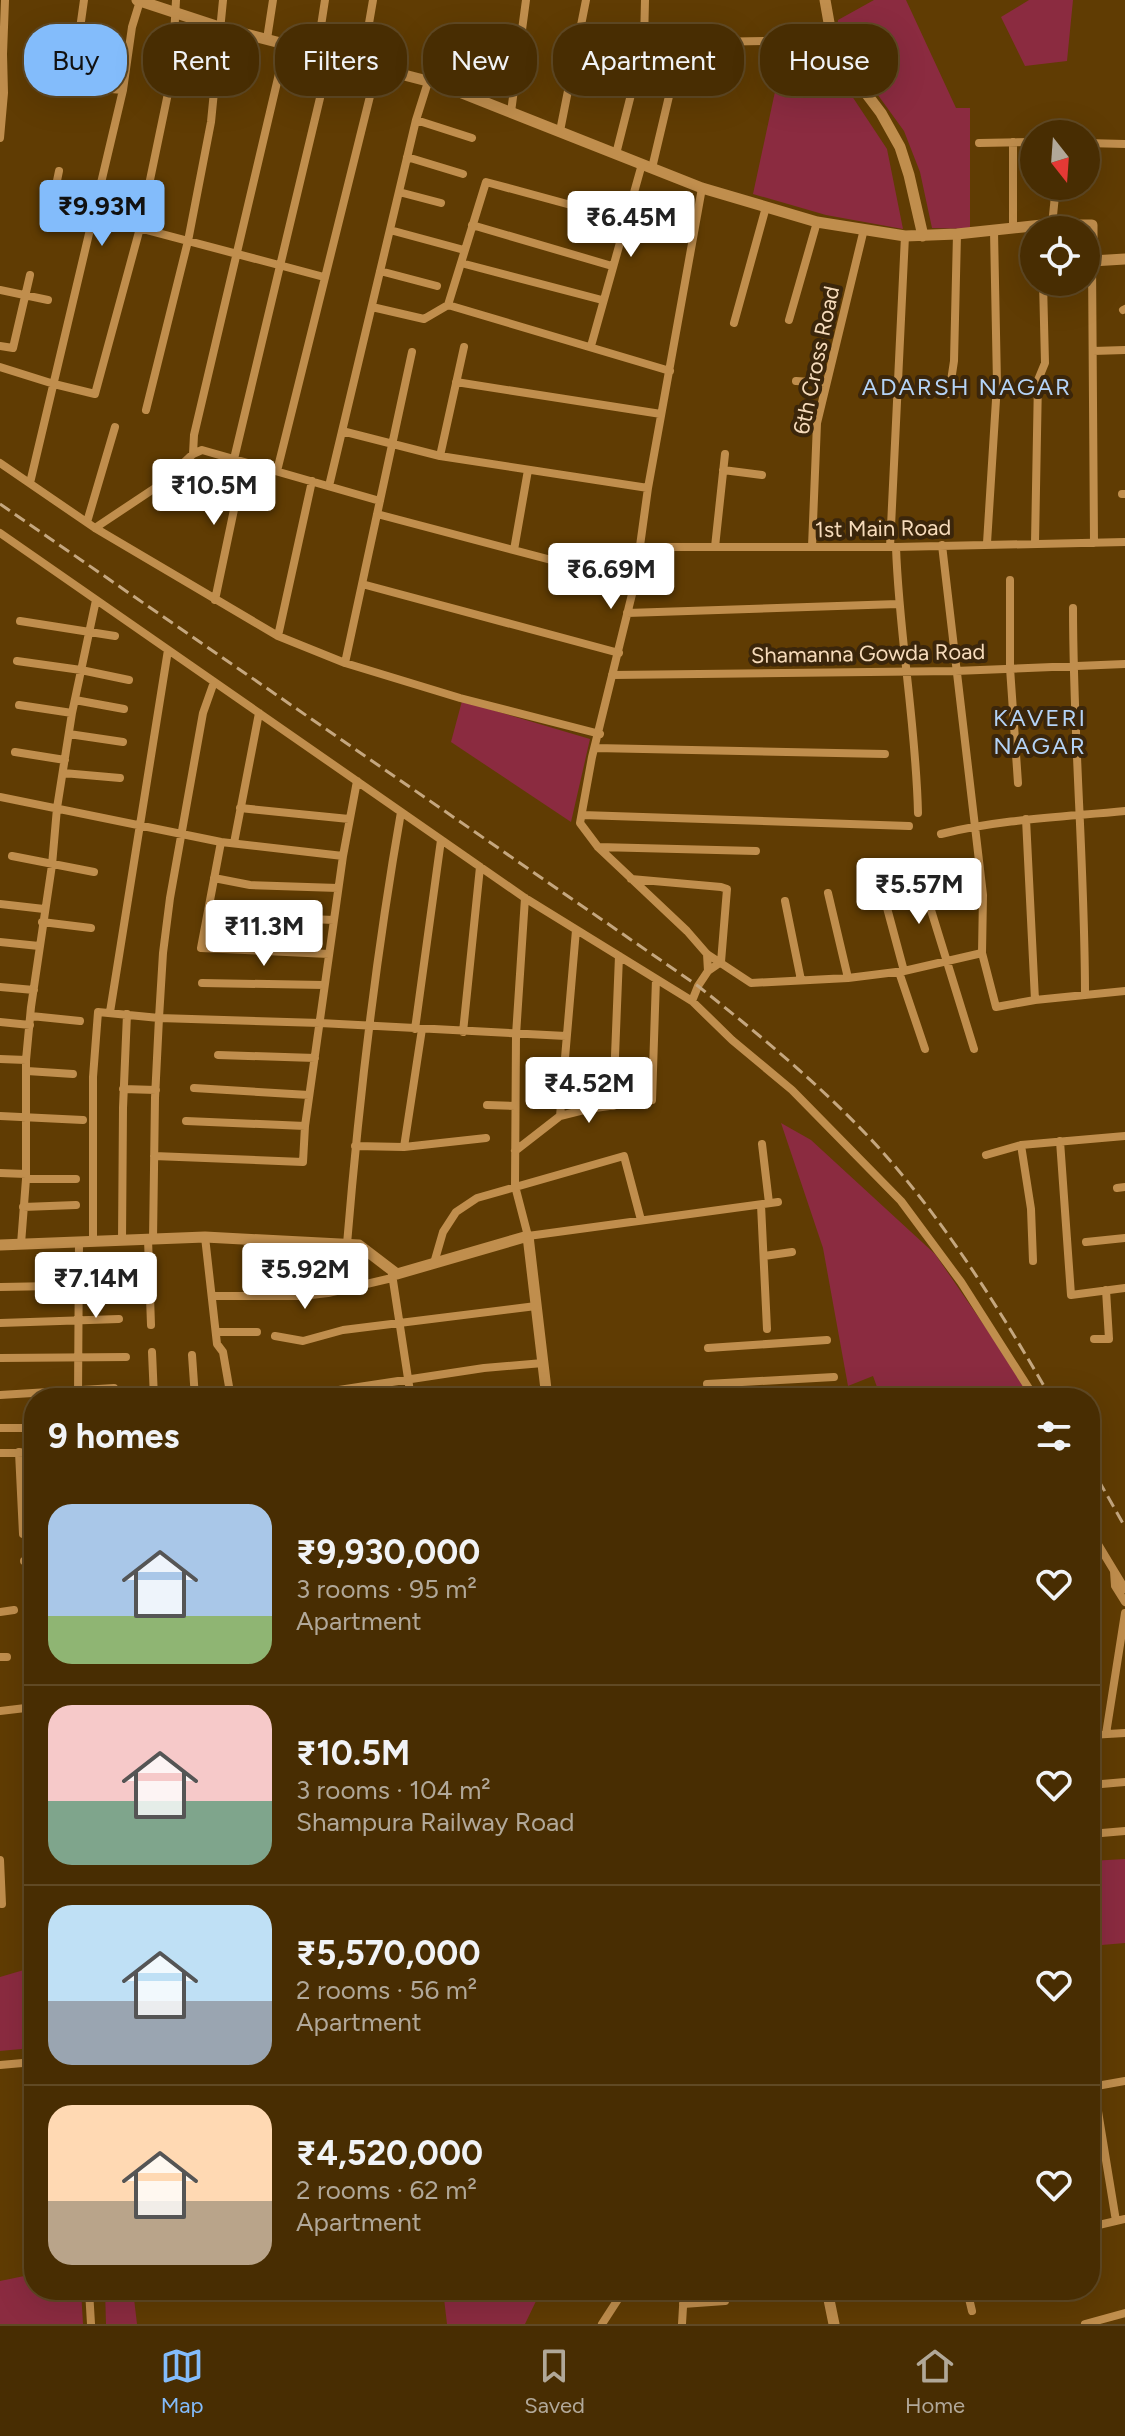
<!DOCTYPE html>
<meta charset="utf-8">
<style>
:root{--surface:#482d02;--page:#523911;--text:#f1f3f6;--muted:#b1a899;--line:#604924;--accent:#83bcfb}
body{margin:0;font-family:Figtree,sans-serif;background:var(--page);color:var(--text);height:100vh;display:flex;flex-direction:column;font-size:30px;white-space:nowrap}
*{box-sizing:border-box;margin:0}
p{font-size:26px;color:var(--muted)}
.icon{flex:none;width:44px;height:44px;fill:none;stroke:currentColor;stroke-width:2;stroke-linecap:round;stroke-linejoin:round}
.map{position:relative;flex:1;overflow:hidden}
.drawer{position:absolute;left:24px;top:1388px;width:1076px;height:912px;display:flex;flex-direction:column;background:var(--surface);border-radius:32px;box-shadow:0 8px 32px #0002,0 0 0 2px var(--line)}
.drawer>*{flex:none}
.hud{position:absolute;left:24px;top:24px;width:1078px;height:72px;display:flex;gap:16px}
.needle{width:52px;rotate:163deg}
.controls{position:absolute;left:1020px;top:120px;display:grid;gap:16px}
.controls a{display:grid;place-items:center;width:80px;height:80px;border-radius:50%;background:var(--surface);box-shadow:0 8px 32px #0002,0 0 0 2px var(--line);font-size:40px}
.price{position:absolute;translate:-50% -68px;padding:0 18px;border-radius:8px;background:#fff;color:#222;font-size:26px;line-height:52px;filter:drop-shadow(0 2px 4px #0008)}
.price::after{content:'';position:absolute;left:50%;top:48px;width:24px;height:18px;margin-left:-12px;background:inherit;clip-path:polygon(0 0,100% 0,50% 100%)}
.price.active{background:var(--accent);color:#111}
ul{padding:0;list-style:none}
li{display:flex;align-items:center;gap:24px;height:200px;padding:0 24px}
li+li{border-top:2px solid var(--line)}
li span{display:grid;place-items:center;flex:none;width:224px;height:160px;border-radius:24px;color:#555}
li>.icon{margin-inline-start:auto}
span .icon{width:96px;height:96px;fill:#fffc;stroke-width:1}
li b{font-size:34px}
h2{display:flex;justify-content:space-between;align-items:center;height:96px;padding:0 24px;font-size:34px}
.tag{padding:0 28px;border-radius:32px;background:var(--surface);box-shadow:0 8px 32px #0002,0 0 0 2px var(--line);font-size:28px;line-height:72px}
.tag.active{background:var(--accent);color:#111}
.menu{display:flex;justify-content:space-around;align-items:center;height:112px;border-top:2px solid var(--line);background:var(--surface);font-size:22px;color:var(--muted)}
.menu a{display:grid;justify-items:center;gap:4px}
.menu .active{color:var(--accent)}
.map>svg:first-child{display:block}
</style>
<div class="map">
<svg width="1125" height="2324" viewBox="0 0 1125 2324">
<rect width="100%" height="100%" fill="#603c03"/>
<!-- green -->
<path fill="#8b2b40" d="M874,0H906L956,108H970V229L932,228L920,172L904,131L841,44L837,31L838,20Z
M1029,0H1073L1067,61L1025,66L1001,17Z
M842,81L887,149L903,229L826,215L753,194L776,87Z
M462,701L590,739L571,822L451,742Z
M781,1123L811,1140L935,1254L1026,1386L1030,1398H881L873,1376L848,1386L823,1248Z
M1125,1859V1943L1090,1946V1861Z
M34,1967L32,2048L0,2051V1977Z
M34,2274V2290H81L83,2324H0V2281Z
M105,2290H133L137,2324H106Z
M443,2290H537V2299L525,2324H447Z"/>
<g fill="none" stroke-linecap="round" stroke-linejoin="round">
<!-- minor -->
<path stroke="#c08e4d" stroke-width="8" d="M267,39L273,0
M78,43L84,0
M644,43L645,0
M317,52L325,0
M3,54L5,0
M0,56L3,54L4,93L0,138
M362,64L373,0
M123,90L132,27L140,1
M511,112L526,0
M416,120L472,138
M560,131L586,0
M1013,142V228
M979,143L1034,142
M1086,143L1125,144
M616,154L644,43L830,40
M407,157L463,174
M652,168L670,92
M59,171L52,205L324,277
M702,188L648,488L635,582L592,757L580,823L598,847L687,931L707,954L751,983L848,978L904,971L982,953
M399,192L441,203
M472,225L612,266
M1052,225L1056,186
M390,230L464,250
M1092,261L1094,543
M461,263L602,300
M380,271L437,286
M0,290L48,300
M448,305L670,371
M372,307L424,319L448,305L486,182L626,220
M1123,310L1125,309
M789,320L817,222
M734,323L766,207
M0,346L13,348L30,275
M591,346L642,164
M1093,351L1125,350
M0,367L54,384L95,394L140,228L172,74L176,0
M796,381L825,383
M456,382L661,414
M949,394L954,361L957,234
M146,410L188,241L211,122L223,0
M342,431L440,456L648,488
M193,454L194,435L286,44
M440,456L464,347
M234,459L330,56
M0,463L95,528L278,636L345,663L460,698L600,734
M723,470L762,475
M277,471L377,68
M30,483L123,90L64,85
M329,486L416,120L428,82
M1122,494H1125
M377,514L635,582
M87,522L115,427
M95,528L161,484L193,454L202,450L380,501
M0,533L525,898L692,1001L698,986L708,971
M987,543L997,384L994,231
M1035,543L1038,380L1045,363L1043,282
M942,545L983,895L982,953L996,1007L1035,1000L1125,991
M641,547H896L1125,542
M715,547L725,454
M812,547L817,423L864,229
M890,547L905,236
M896,547C899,636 916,723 918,813
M514,550L528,470
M1010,580V668L1018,783
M362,584L619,653
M215,600L244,462
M1073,608C1073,738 1085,866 1085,995
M627,613L898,604
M20,621L115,636
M278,636L312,481
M17,661L81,670L129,680
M345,663L412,352
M612,675L955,671L1125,664
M214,682L203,713L170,898L163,953L159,1018L320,1023L566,1036
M75,700L124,709
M19,705L72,713
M69,734L123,742
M595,748L885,754
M15,752L65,760
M63,773L120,778
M0,797L221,842L343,856L357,781
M240,808L349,819
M582,815L909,826
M1026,819L1035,1000
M941,834C1001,819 1063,817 1125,811
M221,842L201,948L329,954
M234,843L259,713
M598,847L756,851
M12,856L94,872
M214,878L250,885L338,888
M631,879L721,887L727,889L721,962L708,971L707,954
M922,881L974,1049
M828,893L848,978
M883,893L904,971
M525,898L516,1035L515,1186L528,1236L778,1202
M785,901L801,980
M0,904L44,909
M208,915L334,920
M42,922L91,928
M0,942L39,946
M899,972L925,1049
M202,983L324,985
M0,987L34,990
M692,1001L732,1040L792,1090L901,1201L961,1282L1035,1398
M110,1012L168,650
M31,1016L80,1021
M0,1022L30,1025
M415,1029L441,840
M463,1032L480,867
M218,1055L315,1058
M0,1059L26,1060
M27,1071L73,1074
M194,1088L309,1095
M123,1089L156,1090
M487,1105L515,1106
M613,1106L619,956
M0,1116L83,1120
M560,1116L588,1109L652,1100L656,979
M186,1121L305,1126L343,856
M1060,1141L1071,1295L1125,1288
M762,1144L769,1203
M1021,1145L1031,1209L1033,1261
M355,1146L404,1147L486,1138
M404,1147L422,1029
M515,1151L560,1116L576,930
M986,1155L1021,1145L1125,1136
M154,1156L303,1162L305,1126
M0,1173L26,1174
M26,1179H76
M1117,1188L1125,1187
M761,1205L767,1329
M23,1207L76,1205
M205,1237L217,1344L223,1352L231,1398
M148,1239L151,1325
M122,1240L123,1108L127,1014
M93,1242V1077L98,1012L159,1018L155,1098L153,1239
M1086,1242L1125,1238
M21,1244L26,1179V1060L31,1007L52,865L57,808L72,713L96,600
M347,1244C359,1099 376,955 401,812
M764,1256L792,1252
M434,1263L443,1232L456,1212L477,1198L624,1156L641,1220
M392,1274L411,1398
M0,1287L110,1285
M212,1296H302L328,1293L392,1278
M0,1323L119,1319
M216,1332H257
M275,1336L303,1341L343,1330L536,1306
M1094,1339H1109L1106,1290
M708,1348L827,1340
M152,1352L154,1398
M192,1355L195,1398
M0,1358L126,1357
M730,1383L731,1398
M707,1384L834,1377
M0,1395L114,1388
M78,1398L79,1242
M286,1398L484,1368L543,1363
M0,1428H32
M19,1452L23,1534
M0,1453L34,1452
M1090,1531L1125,1589
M24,1561H34
M1114,1571L1115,1586L1125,1602
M0,1612L14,1610
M32,1648H34
M0,1657H7
M0,1711L34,1707
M1106,1734L1125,1613
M1090,1735L1125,1733
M1090,1785L1125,1782
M1090,1834L1125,1831
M0,1860L2,1904
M0,2065L34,2062
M1091,2087L1125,2081
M1094,2087L1116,2221
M1090,2227L1125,2219
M89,2290L91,2324
M967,2290L972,2311
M828,2293L840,2290
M683,2304L725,2301
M602,2324L624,2290
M682,2324L684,2290
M1085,2324L1125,2313"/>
<!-- tertiary -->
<path stroke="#c08e4d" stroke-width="11" d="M137,0L219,27L439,84L702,188L817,222L905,236L957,234L1042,225H1092V261L1125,259
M825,0L834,51L881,113L900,147L909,175L923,236
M0,1245L205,1237L359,1245L397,1274L528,1236L547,1398
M827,2290L834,2324"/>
<!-- rail -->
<path stroke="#c5a77f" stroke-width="3" stroke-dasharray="12 6" stroke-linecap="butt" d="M0,504L698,986C761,1036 824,1088 879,1148C947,1224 1000,1310 1051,1398
M1090,1465L1125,1527"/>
</g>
<g text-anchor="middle" stroke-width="8" stroke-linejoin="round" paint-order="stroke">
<!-- street labels -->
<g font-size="22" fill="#f6dbbb" stroke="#3b260b">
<text transform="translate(816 360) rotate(-78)" y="8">6th Cross Road</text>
<text transform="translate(883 528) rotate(-1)" y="8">1st Main Road</text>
<text transform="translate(868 653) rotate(-1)" y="8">Shamanna Gowda Road</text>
</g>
<!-- neighbourhood labels -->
<g font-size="24" letter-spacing="2" fill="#b4d3f7" stroke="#3b260b">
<text x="967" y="395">ADARSH NAGAR</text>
<text x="1040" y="726">KAVERI<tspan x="1040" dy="28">NAGAR</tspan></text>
</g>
</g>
</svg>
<div class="controls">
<a><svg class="needle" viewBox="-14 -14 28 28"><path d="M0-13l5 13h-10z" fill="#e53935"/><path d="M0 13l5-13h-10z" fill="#b1a899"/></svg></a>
<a><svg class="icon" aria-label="locate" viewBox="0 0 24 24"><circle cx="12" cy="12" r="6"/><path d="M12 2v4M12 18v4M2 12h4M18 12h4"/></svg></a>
</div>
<b class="price active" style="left:102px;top:248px">₹9.93M</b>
<b class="price" style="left:631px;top:259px">₹6.45M</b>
<b class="price" style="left:214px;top:527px">₹10.5M</b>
<b class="price" style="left:611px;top:611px">₹6.69M</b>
<b class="price" style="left:919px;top:926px">₹5.57M</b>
<b class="price" style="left:264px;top:968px">₹11.3M</b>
<b class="price" style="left:589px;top:1125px">₹4.52M</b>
<b class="price" style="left:305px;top:1311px">₹5.92M</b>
<b class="price" style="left:96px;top:1320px">₹7.14M</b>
<div class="hud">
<a class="tag active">Buy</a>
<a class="tag">Rent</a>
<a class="tag">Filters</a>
<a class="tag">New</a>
<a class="tag">Apartment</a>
<a class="tag">House</a>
</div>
<section class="drawer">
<h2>9 homes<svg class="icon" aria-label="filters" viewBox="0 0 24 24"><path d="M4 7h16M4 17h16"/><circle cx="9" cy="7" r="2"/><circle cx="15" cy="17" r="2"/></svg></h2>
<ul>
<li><span style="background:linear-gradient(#a9c7e8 70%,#8fb573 0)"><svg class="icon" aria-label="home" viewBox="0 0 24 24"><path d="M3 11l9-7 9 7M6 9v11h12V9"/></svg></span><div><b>₹9,930,000</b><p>3 rooms · 95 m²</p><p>Apartment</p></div><svg class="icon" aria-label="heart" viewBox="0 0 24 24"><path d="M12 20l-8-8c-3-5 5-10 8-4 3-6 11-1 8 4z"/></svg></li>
<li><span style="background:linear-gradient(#f6c9c9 60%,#7fa58c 0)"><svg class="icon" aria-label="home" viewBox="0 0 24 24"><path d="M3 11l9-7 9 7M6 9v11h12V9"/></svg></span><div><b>₹10.5M</b><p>3 rooms · 104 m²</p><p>Shampura Railway Road</p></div><svg class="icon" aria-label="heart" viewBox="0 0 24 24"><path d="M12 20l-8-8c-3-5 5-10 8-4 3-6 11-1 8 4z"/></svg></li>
<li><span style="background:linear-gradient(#bfe0f5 60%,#9aa5b1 0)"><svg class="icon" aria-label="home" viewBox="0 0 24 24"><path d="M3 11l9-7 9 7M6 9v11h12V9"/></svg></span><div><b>₹5,570,000</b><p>2 rooms · 56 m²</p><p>Apartment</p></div><svg class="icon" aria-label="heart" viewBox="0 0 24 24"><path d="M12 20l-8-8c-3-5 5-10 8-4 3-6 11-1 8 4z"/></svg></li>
<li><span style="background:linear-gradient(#ffd9b3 60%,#b9a48a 0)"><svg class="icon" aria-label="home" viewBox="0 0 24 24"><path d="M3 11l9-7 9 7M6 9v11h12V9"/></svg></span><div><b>₹4,520,000</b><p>2 rooms · 62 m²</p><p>Apartment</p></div><svg class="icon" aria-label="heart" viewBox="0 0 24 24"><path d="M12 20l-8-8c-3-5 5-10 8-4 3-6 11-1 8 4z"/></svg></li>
</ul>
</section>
</div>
<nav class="menu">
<a class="active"><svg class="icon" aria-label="map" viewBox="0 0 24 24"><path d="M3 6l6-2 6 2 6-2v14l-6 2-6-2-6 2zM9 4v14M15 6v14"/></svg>Map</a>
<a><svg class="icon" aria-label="saved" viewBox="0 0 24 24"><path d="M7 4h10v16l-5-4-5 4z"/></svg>Saved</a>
<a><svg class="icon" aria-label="home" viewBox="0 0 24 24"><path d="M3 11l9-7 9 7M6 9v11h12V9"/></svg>Home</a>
</nav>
